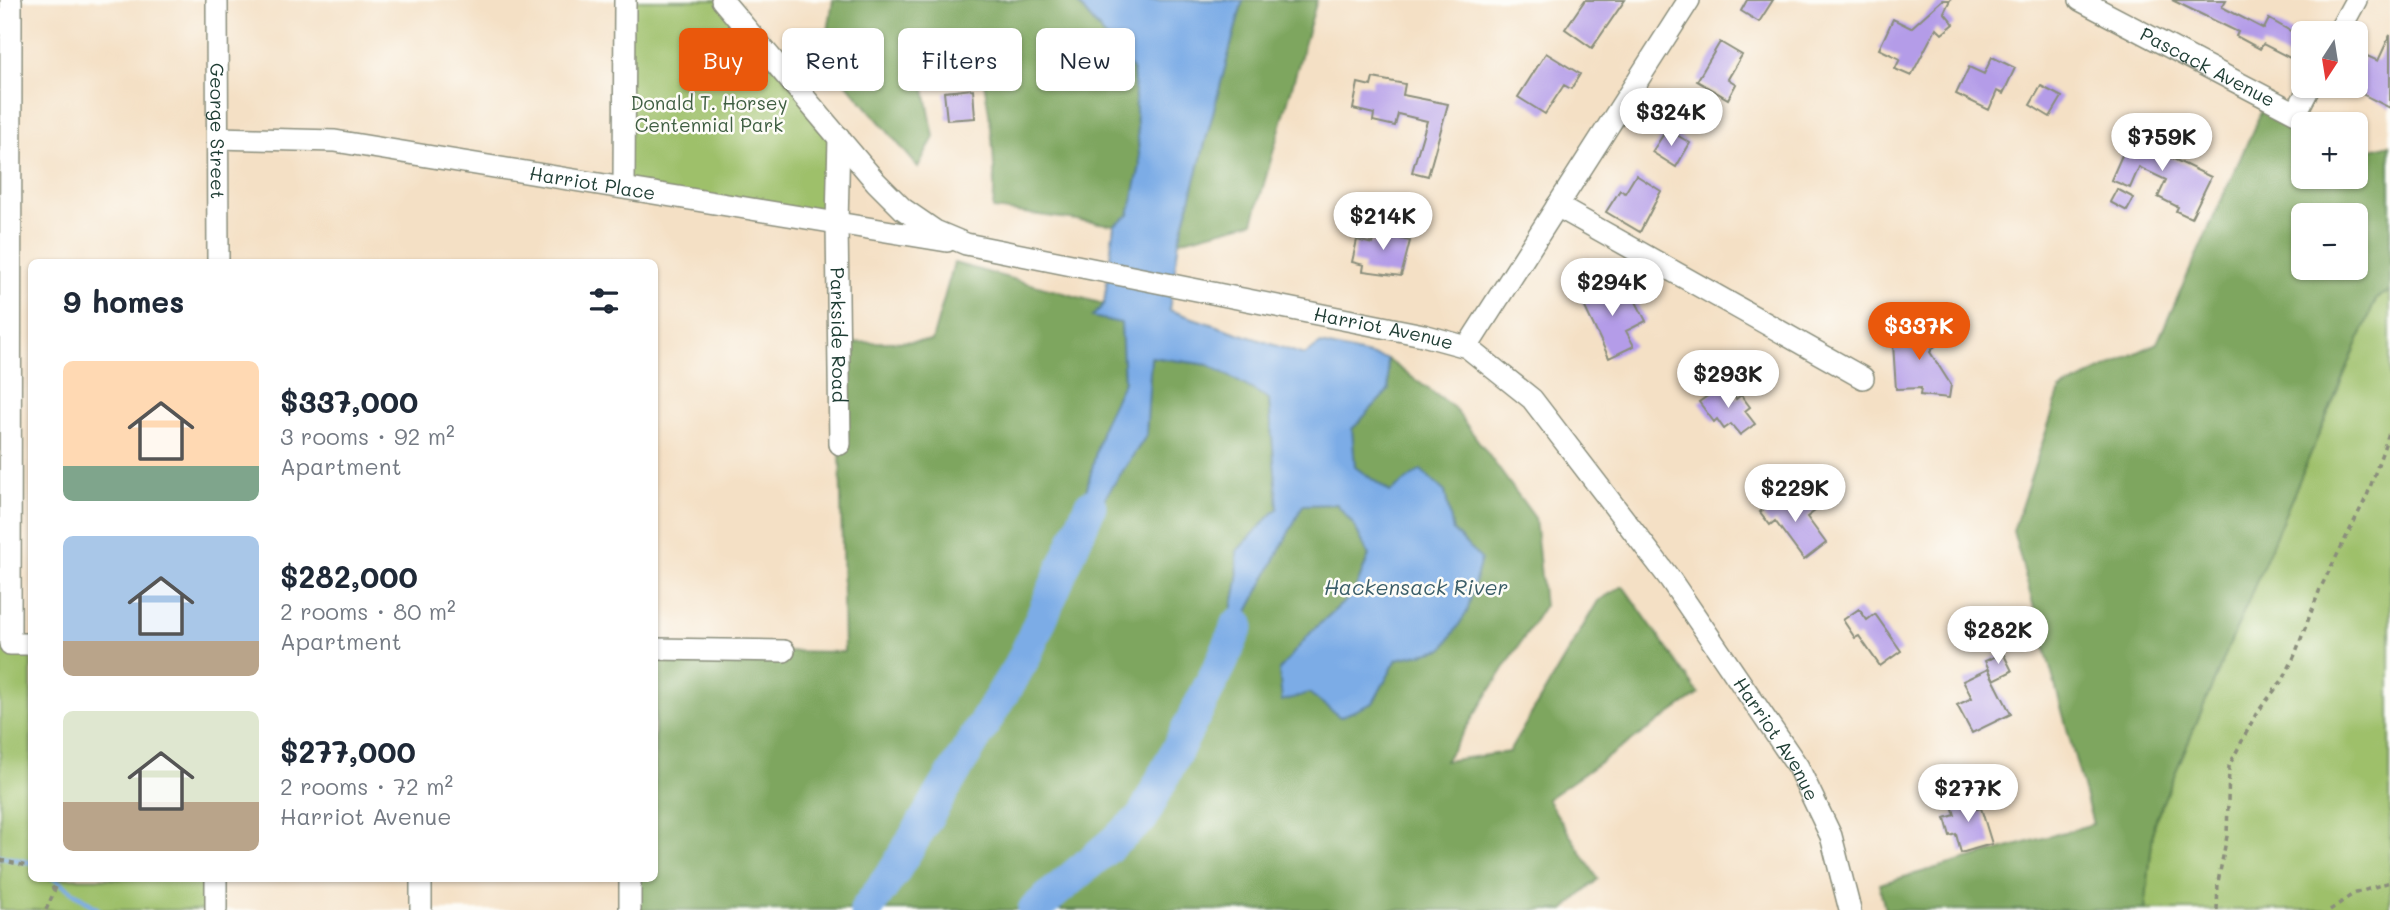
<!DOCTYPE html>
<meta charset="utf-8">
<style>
:root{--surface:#fff;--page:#f6f6f7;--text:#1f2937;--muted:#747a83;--accent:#ea580c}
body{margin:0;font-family:Mali,sans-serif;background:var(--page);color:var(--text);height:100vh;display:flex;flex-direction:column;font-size:26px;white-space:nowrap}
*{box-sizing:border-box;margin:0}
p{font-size:23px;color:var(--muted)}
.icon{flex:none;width:38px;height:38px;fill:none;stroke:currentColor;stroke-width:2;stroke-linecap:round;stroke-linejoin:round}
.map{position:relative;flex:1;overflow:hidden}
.sheet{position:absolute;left:28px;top:259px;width:630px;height:623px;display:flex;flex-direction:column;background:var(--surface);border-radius:10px;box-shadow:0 2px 5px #0004}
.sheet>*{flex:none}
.guide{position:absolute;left:679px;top:28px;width:665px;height:63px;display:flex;gap:14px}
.needle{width:46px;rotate:192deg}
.controls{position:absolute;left:2291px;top:21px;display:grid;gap:14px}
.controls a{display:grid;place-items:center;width:77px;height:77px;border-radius:10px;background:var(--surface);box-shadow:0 2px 5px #0004;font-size:35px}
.price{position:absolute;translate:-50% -60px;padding:0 16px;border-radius:24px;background:#fff;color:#222;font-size:23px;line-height:46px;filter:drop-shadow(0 2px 4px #0008)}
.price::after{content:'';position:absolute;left:50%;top:42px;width:21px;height:16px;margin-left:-10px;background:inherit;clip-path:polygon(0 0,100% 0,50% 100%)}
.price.selected{background:var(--accent);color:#fff}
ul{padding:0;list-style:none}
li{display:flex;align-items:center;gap:21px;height:175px;padding:0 35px}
li span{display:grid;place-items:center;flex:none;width:196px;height:140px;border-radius:10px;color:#555}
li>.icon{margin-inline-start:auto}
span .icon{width:84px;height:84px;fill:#fffc;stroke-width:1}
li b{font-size:30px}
h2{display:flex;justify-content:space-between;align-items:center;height:84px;padding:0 35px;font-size:30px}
.chip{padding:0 24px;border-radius:10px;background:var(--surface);box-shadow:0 2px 5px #0004;font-size:24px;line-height:63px}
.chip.selected{background:var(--accent);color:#fff}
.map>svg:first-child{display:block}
</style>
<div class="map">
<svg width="2390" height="910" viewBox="0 0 2390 910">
<rect width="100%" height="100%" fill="#fdfcf7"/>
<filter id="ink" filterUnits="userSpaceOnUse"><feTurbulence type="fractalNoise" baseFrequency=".0143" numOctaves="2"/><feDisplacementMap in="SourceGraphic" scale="14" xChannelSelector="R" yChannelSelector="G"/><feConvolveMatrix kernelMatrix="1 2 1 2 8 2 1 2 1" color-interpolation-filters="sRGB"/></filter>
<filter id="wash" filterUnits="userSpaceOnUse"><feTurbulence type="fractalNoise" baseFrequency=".00686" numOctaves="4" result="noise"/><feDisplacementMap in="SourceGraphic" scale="28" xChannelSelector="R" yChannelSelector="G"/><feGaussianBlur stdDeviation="1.57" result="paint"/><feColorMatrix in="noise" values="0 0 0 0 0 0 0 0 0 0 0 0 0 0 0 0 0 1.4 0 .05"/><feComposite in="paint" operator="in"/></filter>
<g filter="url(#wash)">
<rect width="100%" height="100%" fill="#f4e0c5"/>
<!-- green -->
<path fill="#9ec06a" stroke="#5e7e4f" stroke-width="2" d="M625,0H722L839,137L837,224L624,186Z
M2390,292V910H2145L2154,823L2377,297Z
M0,648H31L32,878L210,879V910H0Z"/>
<!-- forest -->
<path fill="#7ea65e" stroke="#4e7249" stroke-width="2" fill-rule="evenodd" d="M833,0H1075L1133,70L1140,166L1129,215L1114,225L993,209C998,151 987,97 976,39L930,46L921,68L934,137L918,167L824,57Z
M1243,0H1317L1253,222L1179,241Z
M2266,101L2305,124L2303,177H2356V153L2390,144V292L2377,297L2154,823L2145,910H1885L1879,884L2093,824L2013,531L2060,390L2157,343ZM2303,215H2356V268H2303Z
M954,263L1104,304L1093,317L1121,323L1124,381L1103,425L1073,544L1146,436L1151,357L1209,365L1269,399L1278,509L1237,551L1238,581L1222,661L1302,505L1337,504L1354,525L1369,555L1354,593L1313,630L1309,693L1373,703L1397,659L1443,649L1480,559L1453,531L1445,492H1390L1355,467L1352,429L1389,390L1387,359L1454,408L1535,518L1544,606L1445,761L1509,752L1598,601L1623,586L1699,694L1547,799L1598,879L1564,910H630V879L654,878L655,649L844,652L838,343L932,341Z"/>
<!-- water -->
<path fill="#7bace6" stroke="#4d748d" stroke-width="2" d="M1075,0H1243L1179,241L1169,310L1304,355L1321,344L1387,359L1389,390L1352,429L1355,467L1390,492L1421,470L1445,492L1453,531L1481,559L1467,612L1443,649L1397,659L1373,703L1340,717L1309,693L1282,701L1279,670L1313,630L1354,593L1369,555L1354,525L1337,504L1303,505L1221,664L1238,581L1237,551L1278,508L1269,399L1209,365L1151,357L1146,436L1072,547L1103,425L1124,381L1121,323L1092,317L1104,304L1114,225L1129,215L1140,166L1133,70Z"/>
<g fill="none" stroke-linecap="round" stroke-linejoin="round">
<!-- stream -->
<path stroke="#7bace6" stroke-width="5" d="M0,856L32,863
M53,878L99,910"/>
<!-- river -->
<path stroke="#7bace6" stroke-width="33" d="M866,910L894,871L1024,658L1090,506
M1034,910L1142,818L1221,664L1238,624"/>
</g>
<g id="blocks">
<!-- building -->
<path fill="#b49ce8" d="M1585,0H1625L1592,48L1565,29Z
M1747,0H1773L1759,22L1741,11Z
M1942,0H1950L1944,12L1954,24L1942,34L1936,28L1911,76L1895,69L1900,59L1879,49L1893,19L1911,28Z
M2172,0H2226L2222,7L2264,29L2269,19L2303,38L2292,59L2263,44L2260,49L2236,36L2238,32Z
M2390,35V108L2356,91V75L2365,55L2378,61Z
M1720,42L1742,55L1728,79L1736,84L1728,99L1697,81Z
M1546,53L1580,74L1571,89L1564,85L1545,114L1518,97Z
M1992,57L2015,68L2003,94L1997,91L1989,110L1956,94L1969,67L1984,74Z
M1373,78L1405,84L1403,95L1448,104L1428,176L1412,172L1427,121L1398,114L1395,126L1373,121L1374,114L1353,109L1358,83L1371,86Z
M2041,86L2062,97L2050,117L2030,105Z
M973,89L975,118L947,120L944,92Z
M2134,128L2151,135L2148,140L2165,148L2163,154L2211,177L2191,218L2176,211L2178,207L2158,197L2166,180L2139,167L2130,188L2111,180Z
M1667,129L1690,143L1676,167L1652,152Z
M1636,175L1661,191L1640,232L1606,212L1620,190L1625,193Z
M2117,189L2134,198L2127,211L2110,202Z
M1389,224L1403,227L1401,239L1410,241L1401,276L1363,271L1364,265L1352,262L1357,240L1373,244L1376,231L1387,233Z
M1605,282L1614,301L1631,292L1646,321L1626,331L1634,346L1609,358L1579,295Z
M1914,318L1940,340L1930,352L1951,385L1949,398L1920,395L1921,388L1896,389L1893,344Z
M1725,384L1736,399L1741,395L1750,407L1745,411L1755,424L1740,435L1731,424L1724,429L1717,419L1714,422L1699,402Z
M1786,493L1794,504L1805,496L1815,511L1807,517L1826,543L1804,560L1775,521L1770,525L1760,512Z
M1859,609L1867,620L1875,614L1901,651L1880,666L1859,636L1855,638L1843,620Z
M2003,653L2012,671L1994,680L1985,661Z
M1988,669L2011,714L1972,733L1957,705L1972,698L1963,681Z
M1972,792L1977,809L1981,808L1992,844L1961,853L1956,834L1950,836L1945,818L1955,815L1950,799Z"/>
</g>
</g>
<g filter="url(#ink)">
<use href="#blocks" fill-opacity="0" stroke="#8a8e7c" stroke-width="2"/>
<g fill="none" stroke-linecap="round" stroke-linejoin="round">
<defs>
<g id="minor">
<path d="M11,0L10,644H32"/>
<path id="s1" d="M217,0L218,262"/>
<path id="s2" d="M722,0L876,182L903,209L935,231L966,244L1423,335L1467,347L1532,399L1670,579L1798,767L1831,836L1850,910"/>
<path id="s3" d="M2080,0L2296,113L2310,86"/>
<path d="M2338,33L2356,0"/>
<path id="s4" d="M839,137L837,224L840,444"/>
<path id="s5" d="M218,138L335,141L947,241"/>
<path d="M624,186L625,0"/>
<path d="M1557,206L1863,378"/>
<path d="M1467,347L1689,0"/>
<path d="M654,649L784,651"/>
<path d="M216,910V878"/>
<path d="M421,910V878"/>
<path d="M630,910V878"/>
</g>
</defs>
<!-- minor casing -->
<use href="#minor" stroke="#8a8e7c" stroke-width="24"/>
<!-- path -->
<path stroke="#8a8e7c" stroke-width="3.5" stroke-dasharray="5 5" stroke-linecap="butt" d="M0,860L32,867
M47,878L54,890
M46,910L60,878
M2217,910L2218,882L2227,836L2229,766L2256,714L2284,678L2294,657L2320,589L2367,496L2390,430
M2330,910L2353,894L2390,882"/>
<!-- minor -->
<use href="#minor" stroke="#fff" stroke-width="21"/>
</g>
</g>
<g text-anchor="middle" stroke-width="5" stroke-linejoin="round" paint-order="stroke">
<!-- street labels -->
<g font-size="19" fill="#1f3d34" stroke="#fdfcf7">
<text dy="7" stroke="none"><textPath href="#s3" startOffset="144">Pascack Avenue</textPath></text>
<text dy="7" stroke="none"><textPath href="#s1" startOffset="131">George Street</textPath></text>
<text dy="7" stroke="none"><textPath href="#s5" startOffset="378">Harriot Place</textPath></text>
<text dy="7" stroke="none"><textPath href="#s2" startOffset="775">Harriot Avenue</textPath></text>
<text dy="7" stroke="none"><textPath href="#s4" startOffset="198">Parkside Road</textPath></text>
<text dy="7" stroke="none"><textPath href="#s2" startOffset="1363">Harriot Avenue</textPath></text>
</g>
<!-- park labels -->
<g font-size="19" fill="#3f5e42" stroke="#fdfcf7">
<text x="709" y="110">Donald T. Horsey<tspan x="709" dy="22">Centennial Park</tspan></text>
</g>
<!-- water labels -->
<g font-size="21" font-style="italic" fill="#3b5e69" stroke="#fdfcf7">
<text x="1416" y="595">Hackensack River</text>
</g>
</g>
</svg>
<div class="controls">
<a><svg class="needle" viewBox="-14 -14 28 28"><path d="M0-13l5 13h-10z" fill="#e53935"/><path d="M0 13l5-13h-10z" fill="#747a83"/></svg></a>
<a>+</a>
<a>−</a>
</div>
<b class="price" style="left:1671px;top:148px">$324K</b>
<b class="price" style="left:2162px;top:173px">$759K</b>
<b class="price" style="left:1383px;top:252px">$214K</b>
<b class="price" style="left:1612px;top:318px">$294K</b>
<b class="price selected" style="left:1919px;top:362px">$337K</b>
<b class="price" style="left:1728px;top:410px">$293K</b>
<b class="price" style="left:1795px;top:524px">$229K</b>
<b class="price" style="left:1998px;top:666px">$282K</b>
<b class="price" style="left:1968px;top:824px">$277K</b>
<div class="guide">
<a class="chip selected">Buy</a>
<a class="chip">Rent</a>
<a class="chip">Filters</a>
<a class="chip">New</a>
</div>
<section class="sheet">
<h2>9 homes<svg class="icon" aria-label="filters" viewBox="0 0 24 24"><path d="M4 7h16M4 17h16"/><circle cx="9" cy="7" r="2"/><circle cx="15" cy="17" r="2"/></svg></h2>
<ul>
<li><span style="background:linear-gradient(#ffd9b3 75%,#7fa58c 0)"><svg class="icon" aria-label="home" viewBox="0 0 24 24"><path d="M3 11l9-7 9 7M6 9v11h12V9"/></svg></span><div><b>$337,000</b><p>3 rooms · 92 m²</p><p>Apartment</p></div></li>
<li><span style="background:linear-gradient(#a9c7e8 75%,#b9a48a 0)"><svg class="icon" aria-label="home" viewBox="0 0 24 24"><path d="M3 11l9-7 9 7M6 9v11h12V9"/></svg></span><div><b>$282,000</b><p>2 rooms · 80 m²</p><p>Apartment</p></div></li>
<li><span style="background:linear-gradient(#dfe7d0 65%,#b9a48a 0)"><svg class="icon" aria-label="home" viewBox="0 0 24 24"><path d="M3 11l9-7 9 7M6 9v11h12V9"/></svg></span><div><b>$277,000</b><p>2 rooms · 72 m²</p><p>Harriot Avenue</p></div></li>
</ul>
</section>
</div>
